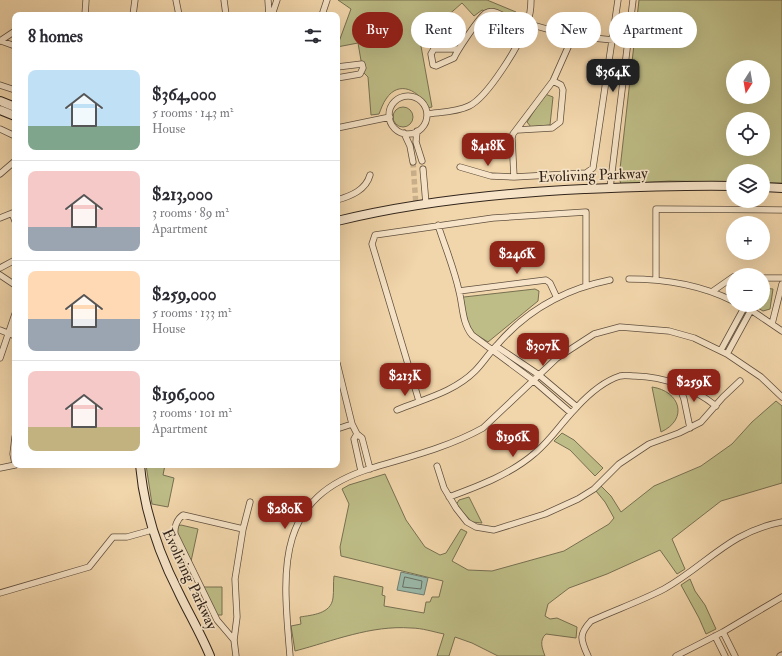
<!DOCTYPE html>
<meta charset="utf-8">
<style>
:root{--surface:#fff;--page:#f2f2f3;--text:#2b2b33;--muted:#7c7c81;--line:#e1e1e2;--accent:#8f2418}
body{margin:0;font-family:"IM FELL Double Pica",serif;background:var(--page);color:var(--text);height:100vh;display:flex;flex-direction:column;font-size:15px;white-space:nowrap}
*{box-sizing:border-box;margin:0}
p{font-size:13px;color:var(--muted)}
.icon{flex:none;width:22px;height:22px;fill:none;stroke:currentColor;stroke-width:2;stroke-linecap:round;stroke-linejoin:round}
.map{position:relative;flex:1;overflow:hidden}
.sheet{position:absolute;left:12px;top:12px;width:328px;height:456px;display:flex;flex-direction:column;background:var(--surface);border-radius:8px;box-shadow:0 4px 16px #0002}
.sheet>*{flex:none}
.guide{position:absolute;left:352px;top:12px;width:370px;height:36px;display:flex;gap:8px}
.needle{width:26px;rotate:191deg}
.tools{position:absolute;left:726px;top:60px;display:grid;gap:8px}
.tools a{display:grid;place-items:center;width:44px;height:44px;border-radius:50%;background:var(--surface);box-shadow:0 4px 16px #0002;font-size:20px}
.price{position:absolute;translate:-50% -34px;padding:0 9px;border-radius:8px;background:var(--accent);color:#fff;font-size:13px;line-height:26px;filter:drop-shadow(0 1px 2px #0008)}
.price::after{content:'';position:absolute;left:50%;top:24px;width:12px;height:9px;margin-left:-6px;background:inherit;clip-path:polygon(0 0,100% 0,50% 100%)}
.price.active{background:#222;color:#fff}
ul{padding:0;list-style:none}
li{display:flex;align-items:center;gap:12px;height:100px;padding:0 16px}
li+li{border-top:1px solid var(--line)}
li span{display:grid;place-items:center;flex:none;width:112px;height:80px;border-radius:8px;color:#555}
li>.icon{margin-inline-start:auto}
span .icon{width:48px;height:48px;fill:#fffc;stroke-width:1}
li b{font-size:17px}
h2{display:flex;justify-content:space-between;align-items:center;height:48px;padding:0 16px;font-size:17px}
.pill{padding:0 14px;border-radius:18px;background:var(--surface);box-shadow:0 4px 16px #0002;font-size:14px;line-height:36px}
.pill.active{background:var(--accent);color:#fff}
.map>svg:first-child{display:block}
</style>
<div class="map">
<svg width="782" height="656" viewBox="0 0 782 656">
<rect width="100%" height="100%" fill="#f2d6ab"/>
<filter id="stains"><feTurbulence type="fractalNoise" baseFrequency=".005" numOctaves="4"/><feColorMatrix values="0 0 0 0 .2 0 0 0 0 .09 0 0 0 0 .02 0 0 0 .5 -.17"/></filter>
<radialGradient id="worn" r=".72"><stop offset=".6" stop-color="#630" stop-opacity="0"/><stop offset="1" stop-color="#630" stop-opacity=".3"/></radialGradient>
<!-- green -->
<path fill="#bebd87" stroke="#777051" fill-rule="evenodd" d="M338,0H487L516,12L514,21L482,10L474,16L462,3L437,25L417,24L432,107L427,108C420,91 399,79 386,99C383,103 381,109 379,114L371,115L368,77L363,72L358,43L337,47L351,9Z
M639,0H782V183H763V171H733V182L669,181L621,184L619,178ZM733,67H763V97H733ZM733,119H763V149H733Z
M545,94L553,97L550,125L531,127L527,122Z
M393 117a10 10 0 1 1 20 0a10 10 0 1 1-20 0Z
M763,288L773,289L770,309L763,311L753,305H763Z
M535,289L539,291L538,301L488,342L469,330L462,299L464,297Z
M652,387C680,391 689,419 661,432Z
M776,401L782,406V483L721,501L672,539L685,569L677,574L660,550L607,574L569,588L548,604L545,616L550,619L557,618L577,627L576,638L546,634C539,640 542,648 545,656H498L472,643L455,637L449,656H437L444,634C434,632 422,628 411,628C371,625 333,641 295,651L291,626L301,624L300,617C312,615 331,614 333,598C334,591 333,583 334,576L383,587L382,595L385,596L384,606L424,613L426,602H430L432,597H439L443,581L341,556L340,547L349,504L342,489L349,485L385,474L406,520L425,547L440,555L446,553L461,529L467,532L452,561L468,570L492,571L564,551L609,524L614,518L605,502L596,491L601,486L611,496L621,512L654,486L701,466L732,444L752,422Z
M562,433L574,440L603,468L595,476L570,450L554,441Z
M146,465H165L163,475L174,478L168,507L152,504Z
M469,497L482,523L472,522L456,505L459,500Z
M181,525L198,529L190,566L177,534L178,526Z
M690,579L695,591L705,605L716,629L706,634L699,618L681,585Z
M202,587H222V615H218L214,612Z"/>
<!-- water -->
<path fill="#9bb9aa" stroke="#707d71" d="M401,572L428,578L424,595L397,590Z"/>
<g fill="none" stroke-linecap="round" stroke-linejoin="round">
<!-- shore -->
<path stroke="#666e62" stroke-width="1" d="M405,577L422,581L421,589L403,587Z"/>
<!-- street-tunnel -->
<path stroke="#cbb28e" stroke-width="5.5" stroke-dasharray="5.5 3" stroke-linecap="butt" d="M413,162L416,206"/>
<defs>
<path id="street" d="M176,0L179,15
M224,0L226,15
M268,0L269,15
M85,15L86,0
M133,15L135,0
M272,15L277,0
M322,15L327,0
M613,40L573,36L553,81L513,134L512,138L514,177L586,173L593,168L618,0
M0,41L15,31
M1,41L15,46
M458,49H434L431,54L433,65L436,66L454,58C457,51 480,16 486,13C492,9 499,14 504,16C527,24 550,30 573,36
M337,67L362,64L363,68L360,74L337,78
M0,85L15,90
M389 115a19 19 0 1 1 38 0a19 19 0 1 1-38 0Z
M427,114C441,112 457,112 469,106C488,97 520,44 527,24C530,16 531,8 531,0
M337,128L390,117
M0,129L15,136
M517,130L552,128L560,122L563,90L561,85L553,81
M417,131L416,142L422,161
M404,133L410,146L413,162
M460,167L491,176L514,177
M423,169L426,204
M0,174L15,161
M610,188L633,0
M337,200C351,196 366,190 370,175
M12,213L15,221
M0,218L15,212
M438,225C445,247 454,268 459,291C463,306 462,323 472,335L534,381L571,413
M0,268L15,260
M0,275L15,285
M763,278H782
M629,279C664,279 701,285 733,301
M656,279V209L782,210
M459,291L546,280L550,283L557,298
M713,291L733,277
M748,308L782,331
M772,324L782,284
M0,330L15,336
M496,346L539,375L577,407
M721,350L745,306
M727,354L751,310
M0,358L15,314
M337,363L352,424L357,434L362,438L370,469
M678,383L684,399L690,428
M419,401L372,244L375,235L493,218L586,212V285
M397,410C424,399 454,392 475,371C483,363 489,353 497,345C527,310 565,289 610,280
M337,429L352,424
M357,434L354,439L361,471
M15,437L13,454L15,464
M437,466L444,488L456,508L467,522L476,527L494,530L545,514L578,499L594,489L619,464L649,444L679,433L701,422L723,397L740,381
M0,468L15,465
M449,497C479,486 511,474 535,453C551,440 561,423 576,408C587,396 604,381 620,376C624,375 631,376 635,376C666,377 692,387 716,406
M0,593L89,567L113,537H127L152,530
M723,632L735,656
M715,636L725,656
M234,640L217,620L175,534C174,527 177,519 183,515L243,529
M236,656L234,640L237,617L235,579L243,529L250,502
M290,656C283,571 273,498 372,468C409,457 449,447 483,428L557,358L594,334L620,327L669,331L694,338L727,354L761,377L782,397
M588,656C580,639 579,634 591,621C615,610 641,601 664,589C708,564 729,532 782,522
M676,656L723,632L782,597
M780,656L782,655"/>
<path id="secondary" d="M0,101L15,107
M0,110L15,116
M763,187L782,188
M337,221C418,201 501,193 584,189C634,187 683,185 733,186
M140,465C144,511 158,552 179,593C189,614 201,634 210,656"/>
</defs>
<!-- street casing -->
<use href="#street" stroke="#60503f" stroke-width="7"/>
<!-- secondary casing -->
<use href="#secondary" stroke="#30241b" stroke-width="10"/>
<!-- street -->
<use href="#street" stroke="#f7e4c8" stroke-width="5.5"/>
<!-- secondary -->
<use href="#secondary" stroke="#f7e4c8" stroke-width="8"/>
</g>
<g text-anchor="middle" stroke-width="3.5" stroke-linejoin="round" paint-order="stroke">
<!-- street labels -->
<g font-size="15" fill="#30241b" stroke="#f7e4c8">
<text transform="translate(593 175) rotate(-2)" y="5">Evoliving Parkway</text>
<text transform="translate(190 579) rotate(65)" y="5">Evoliving Parkway</text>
</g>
</g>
<rect width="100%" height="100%" filter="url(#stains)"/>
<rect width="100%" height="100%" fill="url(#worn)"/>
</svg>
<div class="tools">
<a><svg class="needle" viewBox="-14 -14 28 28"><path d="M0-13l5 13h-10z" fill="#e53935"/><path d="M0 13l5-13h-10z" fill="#7c7c81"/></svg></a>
<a><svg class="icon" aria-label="locate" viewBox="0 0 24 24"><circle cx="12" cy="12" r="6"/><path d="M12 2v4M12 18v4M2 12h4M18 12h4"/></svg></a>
<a><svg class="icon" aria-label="layers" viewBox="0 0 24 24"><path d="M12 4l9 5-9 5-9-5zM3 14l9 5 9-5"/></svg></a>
<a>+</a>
<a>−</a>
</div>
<b class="price active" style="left:613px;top:93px">$364K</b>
<b class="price" style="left:488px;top:167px">$418K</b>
<b class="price" style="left:517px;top:275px">$246K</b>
<b class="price" style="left:543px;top:367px">$307K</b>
<b class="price" style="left:405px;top:397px">$213K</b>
<b class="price" style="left:694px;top:403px">$259K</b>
<b class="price" style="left:513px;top:458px">$196K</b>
<b class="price" style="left:285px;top:530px">$280K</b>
<div class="guide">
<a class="pill active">Buy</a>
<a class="pill">Rent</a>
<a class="pill">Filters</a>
<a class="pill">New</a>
<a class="pill">Apartment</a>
</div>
<section class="sheet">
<h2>8 homes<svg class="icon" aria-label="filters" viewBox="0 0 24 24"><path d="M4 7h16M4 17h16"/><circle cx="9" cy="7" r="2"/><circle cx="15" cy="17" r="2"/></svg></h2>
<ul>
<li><span style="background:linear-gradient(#bfe0f5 70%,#7fa58c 0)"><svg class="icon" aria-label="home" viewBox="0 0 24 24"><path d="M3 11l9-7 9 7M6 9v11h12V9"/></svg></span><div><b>$364,000</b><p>5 rooms · 143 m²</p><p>House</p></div></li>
<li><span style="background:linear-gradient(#f6c9c9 70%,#9aa5b1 0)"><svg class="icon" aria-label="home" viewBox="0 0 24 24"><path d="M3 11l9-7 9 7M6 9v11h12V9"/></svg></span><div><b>$213,000</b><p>3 rooms · 89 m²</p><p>Apartment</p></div></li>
<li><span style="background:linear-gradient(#ffd9b3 60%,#9aa5b1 0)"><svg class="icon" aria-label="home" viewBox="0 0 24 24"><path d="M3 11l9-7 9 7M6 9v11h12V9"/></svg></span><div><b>$259,000</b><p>5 rooms · 133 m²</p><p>House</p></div></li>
<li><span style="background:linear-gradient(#f6c9c9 70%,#c2b280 0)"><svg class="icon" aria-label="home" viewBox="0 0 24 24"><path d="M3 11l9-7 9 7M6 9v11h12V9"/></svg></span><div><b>$196,000</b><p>3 rooms · 101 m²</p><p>Apartment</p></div></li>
</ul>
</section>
</div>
